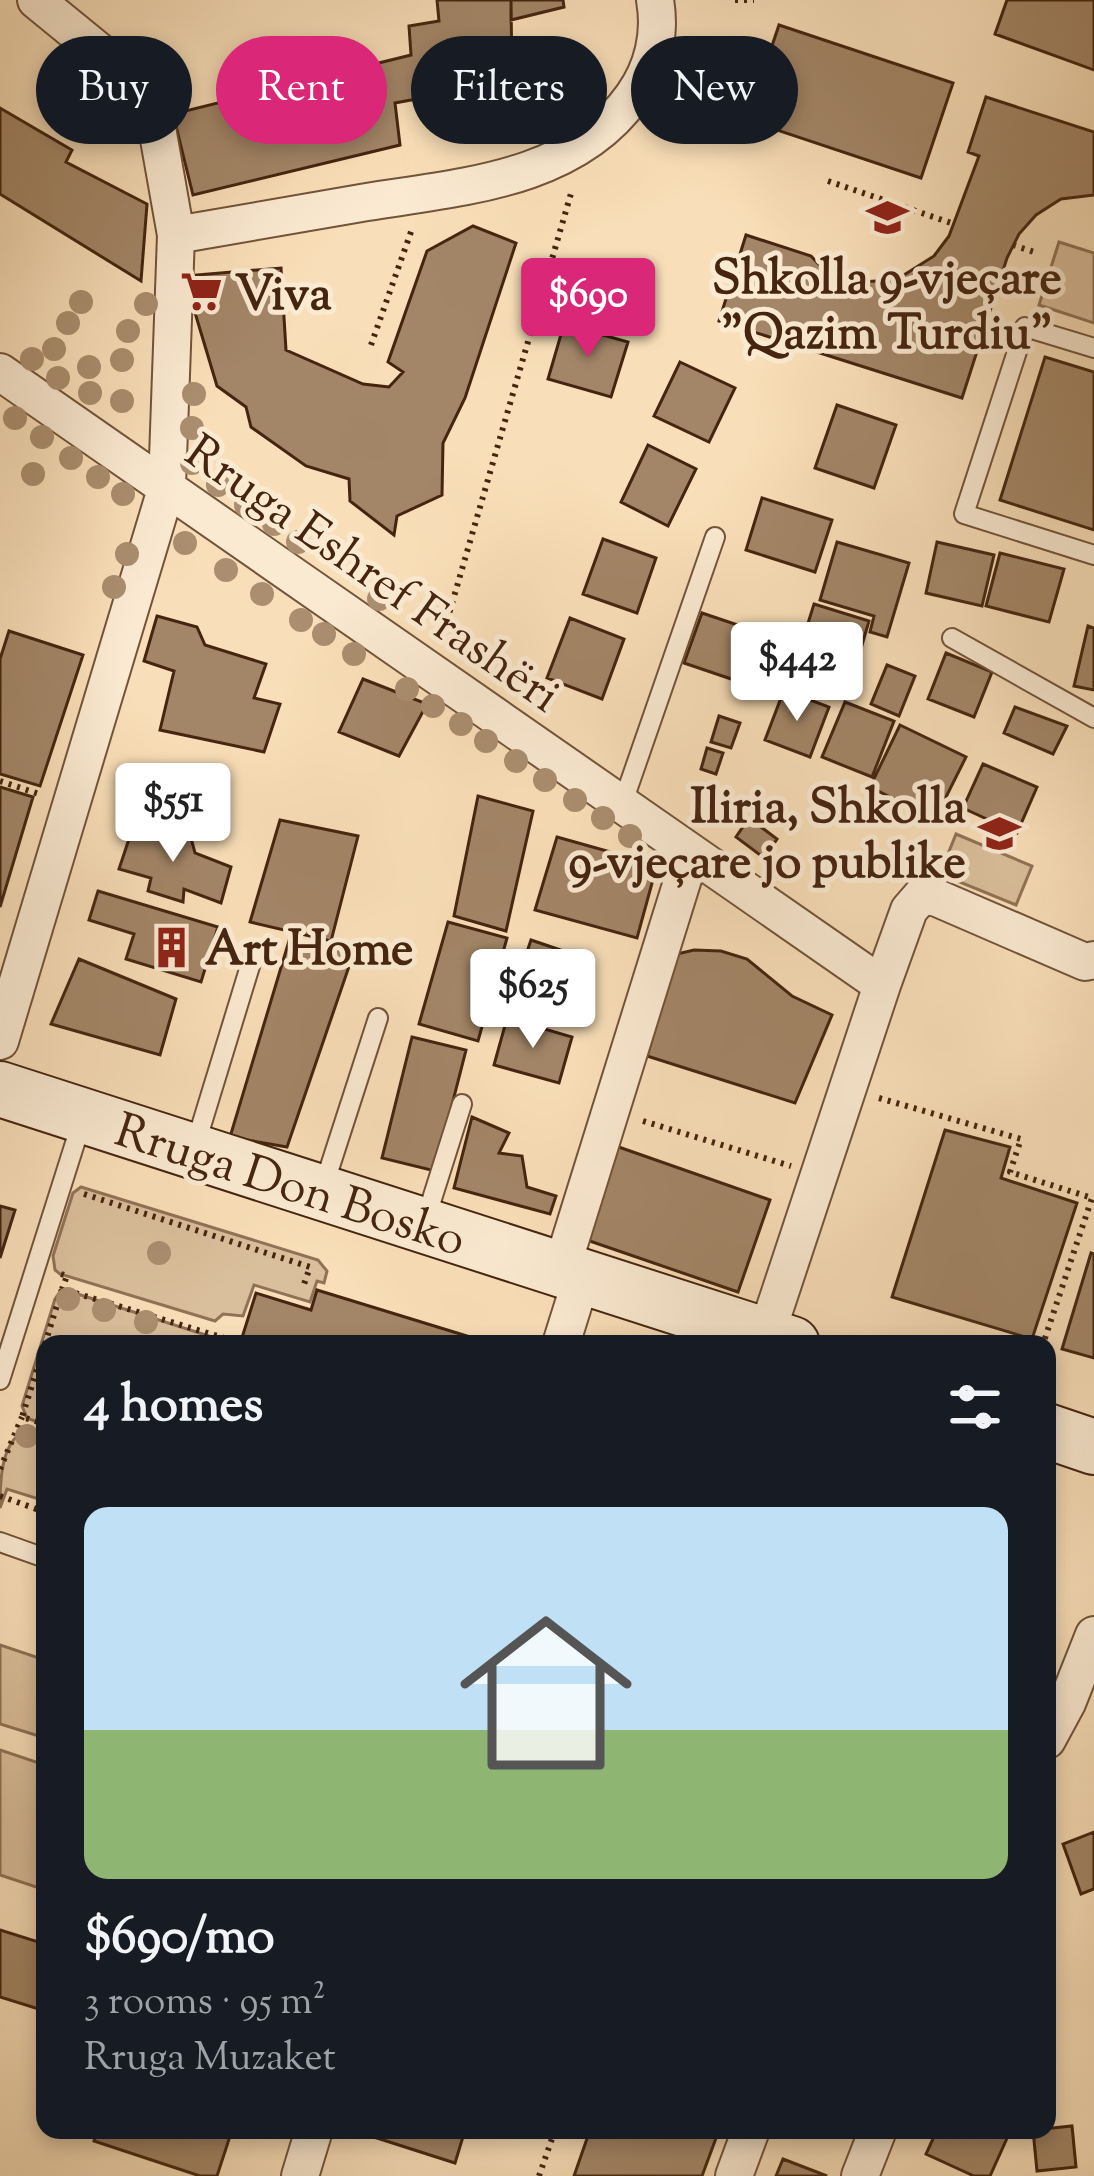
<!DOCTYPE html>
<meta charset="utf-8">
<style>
:root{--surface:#171b24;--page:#242831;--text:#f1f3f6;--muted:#9ea1a6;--accent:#db2777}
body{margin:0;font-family:"Sorts Mill Goudy",serif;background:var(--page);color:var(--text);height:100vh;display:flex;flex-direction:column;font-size:45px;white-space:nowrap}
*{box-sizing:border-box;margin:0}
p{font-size:39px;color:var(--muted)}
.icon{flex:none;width:66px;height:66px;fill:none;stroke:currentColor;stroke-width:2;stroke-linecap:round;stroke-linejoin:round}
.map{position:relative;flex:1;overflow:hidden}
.panel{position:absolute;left:36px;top:1335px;width:1020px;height:804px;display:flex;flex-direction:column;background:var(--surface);border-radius:24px;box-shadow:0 6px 18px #0003}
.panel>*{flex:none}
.hud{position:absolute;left:36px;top:36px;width:1023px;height:108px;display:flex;gap:24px}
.price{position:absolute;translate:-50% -102px;padding:0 27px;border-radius:12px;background:#fff;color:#222;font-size:39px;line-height:78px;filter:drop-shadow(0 3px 6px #0008)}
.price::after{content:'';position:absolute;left:50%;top:72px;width:36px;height:27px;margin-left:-18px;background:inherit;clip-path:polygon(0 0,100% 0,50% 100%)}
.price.on{background:var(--accent);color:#fff}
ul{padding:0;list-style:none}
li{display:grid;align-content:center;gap:24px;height:636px;padding:0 48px}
li span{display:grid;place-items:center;height:372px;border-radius:24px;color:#555}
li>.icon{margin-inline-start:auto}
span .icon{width:216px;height:216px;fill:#fffc;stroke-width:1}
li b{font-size:51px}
h2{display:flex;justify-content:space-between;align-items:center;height:144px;padding:0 48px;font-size:51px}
.tag{padding:0 42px;border-radius:54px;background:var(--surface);box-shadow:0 6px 18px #0003;font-size:42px;line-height:108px}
.tag.on{background:var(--accent);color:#fff}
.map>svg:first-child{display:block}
</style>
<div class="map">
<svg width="1094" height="2176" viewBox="0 0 1094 2176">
<rect width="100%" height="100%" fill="#f9dfb9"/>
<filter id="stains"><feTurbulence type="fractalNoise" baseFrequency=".00167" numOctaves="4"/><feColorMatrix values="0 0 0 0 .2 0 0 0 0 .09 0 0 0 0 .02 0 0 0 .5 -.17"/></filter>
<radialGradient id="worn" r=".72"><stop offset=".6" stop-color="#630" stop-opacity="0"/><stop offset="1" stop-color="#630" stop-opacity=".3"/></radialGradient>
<!-- green -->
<path fill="#dabf9c" stroke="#907256" stroke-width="3" d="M1059,242L1094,253V323L1039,305Z
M956,834L1032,866L1016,905L940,874Z
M81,1187L318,1260L327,1271L324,1283L317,1281L310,1302L254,1285L243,1316L223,1314L215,1321L60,1274L55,1270L53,1256L73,1193Z
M62,1289L209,1336L214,1344H45V1425L27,1418L22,1406L55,1299Z
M24,1431L45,1438V1501L7,1489L0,1508C0,1484 0,1444 24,1431Z
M0,1645L45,1660V1738L0,1724Z
M0,1750L45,1765V1890L0,1875Z"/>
<!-- building -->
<path fill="#a38668" stroke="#452510" stroke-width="3" d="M437,0H511L512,81L395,103L400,145L193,195L173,114L411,55L409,26L439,21Z
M511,0H563L564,7L511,20Z
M1007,0H1094V70L995,34Z
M779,25L953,83L921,178L747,120Z
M986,97L1094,132V195L1061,199L1036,215L1019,234L1007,258L962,398L719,321L746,235L811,256L827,273L858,282L896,280L934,256L949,236L979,156L968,152Z
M0,108L72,150L66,162L147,204L141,281L0,194Z
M473,226L516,243L465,398L443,443L442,495L397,516L394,535L350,501L349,479L306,466L251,427L246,407L217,386L184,276L281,268L286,350L363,384L389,387L403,372L388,362L427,251Z
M564,324L628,342L611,397L548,379Z
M1045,357L1094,372V530L1000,500Z
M680,362L735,388L709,442L654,416Z
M837,405L896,425L874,488L815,468Z
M648,445L696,469L668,526L621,502Z
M762,498L832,520L815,572L746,550Z
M603,539L656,558L637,613L583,594Z
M837,542L909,563L887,637L870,632L874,616L820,600Z
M937,542L994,555L982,606L926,593Z
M1000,553L1064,569L1049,622L986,606Z
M814,604L869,621L855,669L799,652Z
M702,613L794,644L783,676L752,665L746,684L684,663Z
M157,616L197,627L205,645L266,664L254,698L280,704L264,752L160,730L174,671L144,661Z
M570,618L624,639L602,699L547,678Z
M1088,626L1094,628V690L1074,686Z
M9,631L83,655L40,786L0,774V659Z
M946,653L992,672L974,717L928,699Z
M887,665L915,676L899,716L871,704Z
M363,679L427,704L399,756L339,732Z
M784,690L829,707L810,757L765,740Z
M845,702L894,721L872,777L822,757Z
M1015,707L1067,726L1053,754L1004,733Z
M719,716L740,723L731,748L711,742Z
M900,725L966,757L935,819L870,787Z
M707,748L723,753L716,774L701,769Z
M983,764L1037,787L1017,833L963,808Z
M0,787L33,797L0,907Z
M478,796L533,811L506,931L454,916Z
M749,818L777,839L764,858L736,837Z
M280,820L358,836L331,941L250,922Z
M134,824L191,838L195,853L231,867L221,903L184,889L183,902L148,891L151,878L119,869Z
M557,837L657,865L637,938L535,910Z
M98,891L218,927L201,982L126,959L134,934L89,920Z
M448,922L507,938L478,1041L419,1024Z
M531,940L593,961L577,1008L515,987Z
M289,941L355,949L287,1147L230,1137Z
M694,950L721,951L747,959L792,996L832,1015L795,1103L647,1056L677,954Z
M79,959L176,999L160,1055L51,1024Z
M507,1018L572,1037L559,1083L494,1065Z
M412,1037L466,1050L435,1171L382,1158Z
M472,1117L509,1133L499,1153L522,1156L527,1187L556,1196L550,1214L454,1188Z
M945,1130L1010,1147L1001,1178L1077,1203L1032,1339L892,1297Z
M613,1145L770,1200L738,1292L581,1238Z
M0,1206L15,1210L0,1258Z
M1091,1253L1094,1254V1358L1062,1349Z
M317,1290L493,1344H240L256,1293L311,1310Z
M1094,1832V1889L1081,1894L1063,1844Z
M0,1930L45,1944V2011L0,1997Z
M1072,2126L1076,2167L1037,2171L1033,2130Z
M97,2130H232L217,2176H200L94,2141Z
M352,2130H465L455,2163Z
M590,2130H719L702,2176H574Z
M937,2130H995L1008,2136L990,2176H974L926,2154Z
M783,2159L827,2176H776Z"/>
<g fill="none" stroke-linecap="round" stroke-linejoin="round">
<defs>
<path id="service" d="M1094,348L1025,327L964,514L1094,555
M952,638L1094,718
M622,805L715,537
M195,1146L254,953
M323,1188L378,1018
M425,1221L462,1104
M0,1380L82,1121
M0,1542L45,1558"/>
<path id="minor" d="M176,235C240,224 304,213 367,202C461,187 574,180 633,96C653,68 661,34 655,0
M0,372L882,985
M0,1041L167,486L176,235L151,94L36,0
M561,1270L691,853
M766,1335L882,985L909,910L922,895L937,898L1085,962L1094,960
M561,1344L582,1277
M1047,1740L1067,1703L1094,1635
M300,2176L314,2130
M734,2176L751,2130
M860,2176L878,2130"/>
<path id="secondary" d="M0,1089L792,1344
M1047,1431L1094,1447"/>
</defs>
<!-- service casing -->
<use href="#service" stroke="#72543a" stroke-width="22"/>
<!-- minor casing -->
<use href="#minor" stroke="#72543a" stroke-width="40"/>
<!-- secondary casing -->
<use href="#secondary" stroke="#452510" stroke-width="58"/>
<!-- path -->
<path stroke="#452510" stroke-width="6" stroke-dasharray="3 6" stroke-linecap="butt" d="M735,0H754
M828,181L954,224
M1013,245L1034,252
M371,345L412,229
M442,638L572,190
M0,781L39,794
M879,1098L1021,1139L1010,1172L1092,1198L1043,1344
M643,1121L791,1166
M84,1194L310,1267L303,1287
M61,1274L67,1276L62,1289
M224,1338L240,1343
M45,1344L62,1289L224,1338L222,1344
M45,1344L22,1417L45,1424
M0,1469L22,1417
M0,1496L45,1512
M539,2176L555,2130"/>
<!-- service -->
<use href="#service" stroke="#fbead2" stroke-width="18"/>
<!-- minor -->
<use href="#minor" stroke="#fbead2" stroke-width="36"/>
<!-- secondary -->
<use href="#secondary" stroke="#fbead2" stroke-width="54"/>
</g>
<!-- trees -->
<g fill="#aa8e6f">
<circle cx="81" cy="302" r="12"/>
<circle cx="146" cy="304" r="12"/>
<circle cx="68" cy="323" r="12"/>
<circle cx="128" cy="331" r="12"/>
<circle cx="54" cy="349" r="12"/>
<circle cx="32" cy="359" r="12"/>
<circle cx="122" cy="360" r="12"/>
<circle cx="89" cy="367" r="12"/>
<circle cx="58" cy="378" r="12"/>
<circle cx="90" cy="393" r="12"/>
<circle cx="194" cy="394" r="12"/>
<circle cx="122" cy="401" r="12"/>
<circle cx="15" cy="418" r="12"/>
<circle cx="192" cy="428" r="12"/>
<circle cx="42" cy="437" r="12"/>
<circle cx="71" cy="458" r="12"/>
<circle cx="192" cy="463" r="12"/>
<circle cx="33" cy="474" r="12"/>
<circle cx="98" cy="477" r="12"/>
<circle cx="218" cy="485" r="12"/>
<circle cx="123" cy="494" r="12"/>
<circle cx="246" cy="505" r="12"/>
<circle cx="274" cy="524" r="12"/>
<circle cx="298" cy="542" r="12"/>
<circle cx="185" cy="543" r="12"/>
<circle cx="127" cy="554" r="12"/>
<circle cx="226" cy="570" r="12"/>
<circle cx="114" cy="587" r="12"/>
<circle cx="262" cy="594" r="12"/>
<circle cx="379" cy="599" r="12"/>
<circle cx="301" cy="620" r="12"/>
<circle cx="324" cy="634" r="12"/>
<circle cx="354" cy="654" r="12"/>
<circle cx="407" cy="689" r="12"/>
<circle cx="433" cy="706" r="12"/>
<circle cx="461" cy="724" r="12"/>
<circle cx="486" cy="741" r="12"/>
<circle cx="516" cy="761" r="12"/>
<circle cx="545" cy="780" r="12"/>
<circle cx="575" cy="800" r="12"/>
<circle cx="603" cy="818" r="12"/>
<circle cx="630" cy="836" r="12"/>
<circle cx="159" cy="1253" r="12"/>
<circle cx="68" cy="1299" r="12"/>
<circle cx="104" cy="1310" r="12"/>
<circle cx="146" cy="1322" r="12"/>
<circle cx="27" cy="1436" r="12"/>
</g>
<!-- icons -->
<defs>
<symbol id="school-bare" viewBox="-9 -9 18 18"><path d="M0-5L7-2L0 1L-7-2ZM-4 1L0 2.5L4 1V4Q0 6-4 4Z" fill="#8f2418" stroke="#fbead2" stroke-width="2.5" paint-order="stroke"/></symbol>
<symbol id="supermarket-bare" viewBox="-9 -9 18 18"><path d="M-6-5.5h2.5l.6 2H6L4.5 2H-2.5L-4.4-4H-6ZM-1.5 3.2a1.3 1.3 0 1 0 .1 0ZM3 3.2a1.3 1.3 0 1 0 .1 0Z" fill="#8f2418" stroke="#fbead2" stroke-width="2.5" paint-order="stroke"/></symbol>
<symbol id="building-bare" viewBox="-9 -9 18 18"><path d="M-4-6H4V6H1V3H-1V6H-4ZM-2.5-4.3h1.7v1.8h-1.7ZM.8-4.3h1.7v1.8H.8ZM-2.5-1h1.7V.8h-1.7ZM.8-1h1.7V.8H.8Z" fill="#8f2418" stroke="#fbead2" stroke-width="2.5" paint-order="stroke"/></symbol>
</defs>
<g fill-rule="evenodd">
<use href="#school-bare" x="858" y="188" width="59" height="59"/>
<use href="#supermarket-bare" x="172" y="262" width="59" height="59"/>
<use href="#school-bare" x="970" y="804" width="59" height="59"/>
<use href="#building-bare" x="142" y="918" width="59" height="59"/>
</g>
<g text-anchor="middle" stroke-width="10" stroke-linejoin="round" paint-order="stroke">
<!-- poi labels -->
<g font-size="48" font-weight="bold" fill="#452510" stroke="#fbead2" text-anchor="start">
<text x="887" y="293" text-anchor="middle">Shkolla 9-vjeçare<tspan x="887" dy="55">"Qazim Turdiu"</tspan></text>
<text x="235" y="309">Viva</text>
<text x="966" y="822" text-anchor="end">Iliria, Shkolla<tspan x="966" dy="55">9-vjeçare jo publike</tspan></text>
<text x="205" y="964">Art Home</text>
</g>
<!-- street labels -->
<g font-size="48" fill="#452510" stroke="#fbead2">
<text transform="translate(374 572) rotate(35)" y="17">Rruga Eshref Frashëri</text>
<text transform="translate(291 1183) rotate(18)" y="17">Rruga Don Bosko</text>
</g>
</g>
<rect width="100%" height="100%" filter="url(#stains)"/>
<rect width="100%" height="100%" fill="url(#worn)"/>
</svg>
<b class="price on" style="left:588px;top:360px">$690</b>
<b class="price" style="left:797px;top:724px">$442</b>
<b class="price" style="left:173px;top:865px">$551</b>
<b class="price" style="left:533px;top:1051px">$625</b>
<div class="hud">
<a class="tag">Buy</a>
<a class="tag on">Rent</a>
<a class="tag">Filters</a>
<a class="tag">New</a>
</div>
<section class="panel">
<h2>4 homes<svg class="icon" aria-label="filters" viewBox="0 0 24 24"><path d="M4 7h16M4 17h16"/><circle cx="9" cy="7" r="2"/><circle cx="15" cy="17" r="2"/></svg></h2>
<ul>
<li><span style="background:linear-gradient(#bfe0f5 60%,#8fb573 0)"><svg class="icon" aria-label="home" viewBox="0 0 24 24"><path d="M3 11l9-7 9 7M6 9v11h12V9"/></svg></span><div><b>$690/mo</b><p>3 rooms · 95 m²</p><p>Rruga Muzaket</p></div></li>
</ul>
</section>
</div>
